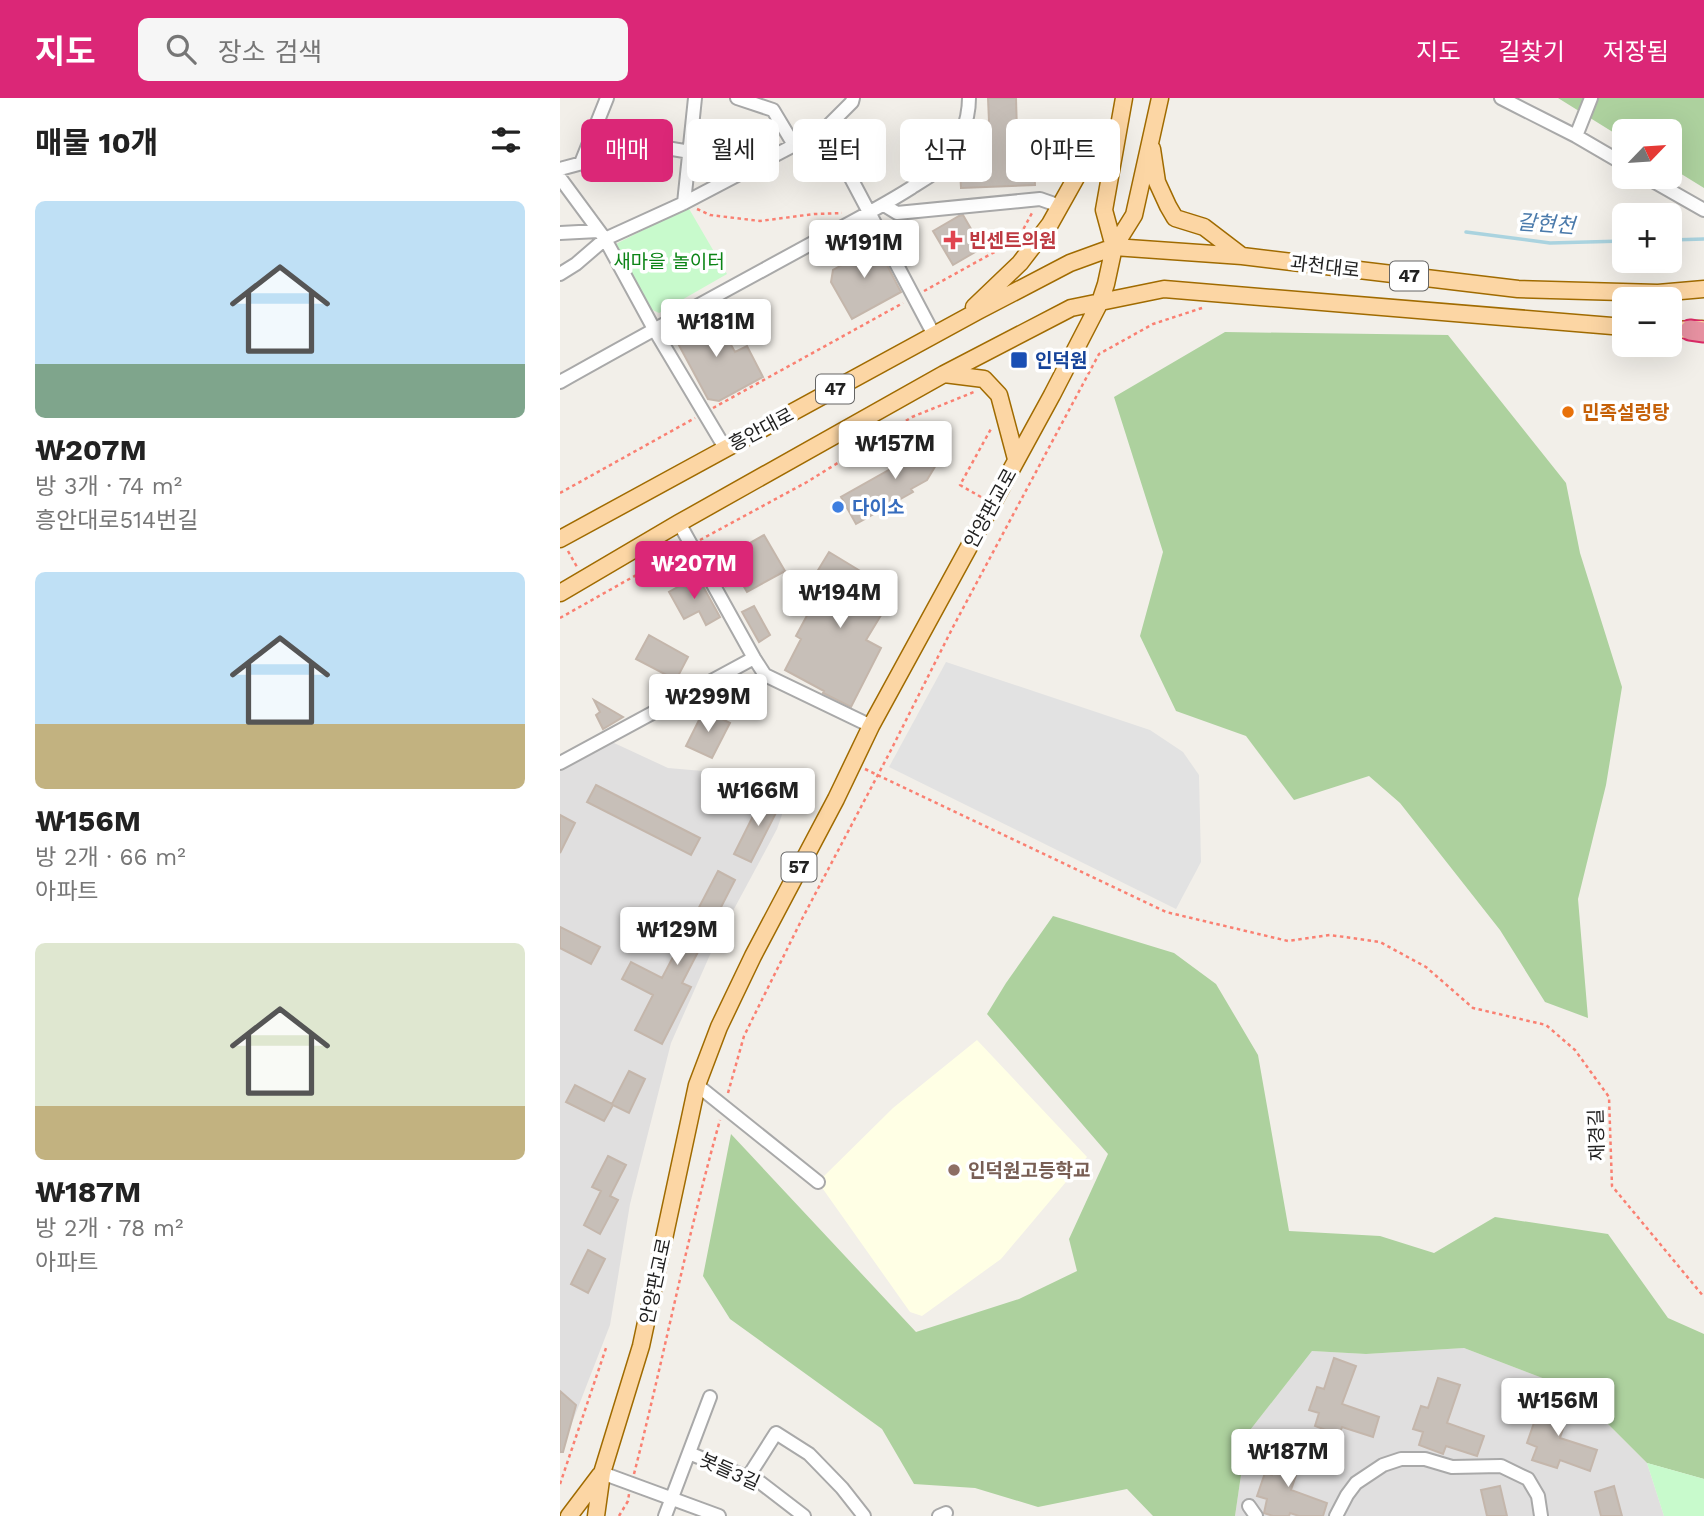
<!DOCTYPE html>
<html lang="ko">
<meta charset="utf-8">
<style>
:root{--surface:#fff;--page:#f6f6f6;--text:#222;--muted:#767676;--accent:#db2777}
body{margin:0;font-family:"Work Sans","Noto Sans KR",sans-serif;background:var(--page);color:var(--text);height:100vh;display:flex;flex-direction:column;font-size:26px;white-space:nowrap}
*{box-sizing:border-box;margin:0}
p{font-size:23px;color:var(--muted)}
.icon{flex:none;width:38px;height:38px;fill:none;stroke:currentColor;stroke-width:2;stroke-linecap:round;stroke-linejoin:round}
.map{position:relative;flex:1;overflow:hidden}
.panel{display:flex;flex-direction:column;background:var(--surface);width:560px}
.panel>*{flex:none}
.banner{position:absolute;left:21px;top:21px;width:665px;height:63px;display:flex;gap:14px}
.needle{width:46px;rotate:65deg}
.buttons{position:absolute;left:1052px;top:21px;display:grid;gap:14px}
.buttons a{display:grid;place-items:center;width:70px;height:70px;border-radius:10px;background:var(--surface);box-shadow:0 7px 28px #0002;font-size:35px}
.price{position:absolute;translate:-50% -60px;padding:0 16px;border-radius:7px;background:#fff;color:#222;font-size:23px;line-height:46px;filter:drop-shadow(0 2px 4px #0008)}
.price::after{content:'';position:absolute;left:50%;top:42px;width:21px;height:16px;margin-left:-10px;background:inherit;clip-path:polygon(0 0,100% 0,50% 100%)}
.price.selected{background:var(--accent);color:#fff}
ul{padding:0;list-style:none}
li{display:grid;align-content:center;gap:14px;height:371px;padding:0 35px}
li span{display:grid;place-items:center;height:217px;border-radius:10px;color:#555}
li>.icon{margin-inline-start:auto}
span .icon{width:126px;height:126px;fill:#fffc;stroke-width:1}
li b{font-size:30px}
h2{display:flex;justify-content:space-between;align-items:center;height:84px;padding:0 35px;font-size:30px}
.tag{padding:0 24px;border-radius:10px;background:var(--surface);box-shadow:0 7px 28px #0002;font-size:24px;line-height:63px}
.tag.selected{background:var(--accent);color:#fff}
header{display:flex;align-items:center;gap:42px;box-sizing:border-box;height:98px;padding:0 35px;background:var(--accent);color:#fff}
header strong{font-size:33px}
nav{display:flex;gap:38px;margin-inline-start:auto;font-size:24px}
.search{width:490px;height:63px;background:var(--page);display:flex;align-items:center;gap:18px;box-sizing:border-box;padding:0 24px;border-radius:10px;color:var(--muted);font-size:26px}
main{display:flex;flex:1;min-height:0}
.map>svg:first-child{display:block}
</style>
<header>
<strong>지도</strong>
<div class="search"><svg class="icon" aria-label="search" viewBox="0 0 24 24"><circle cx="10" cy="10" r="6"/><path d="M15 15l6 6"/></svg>장소 검색</div>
<nav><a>지도</a><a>길찾기</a><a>저장됨</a></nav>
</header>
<main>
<section class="panel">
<h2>매물 10개<svg class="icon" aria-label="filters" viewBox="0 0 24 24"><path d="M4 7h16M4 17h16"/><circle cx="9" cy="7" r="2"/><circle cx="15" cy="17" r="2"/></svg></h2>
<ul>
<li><span style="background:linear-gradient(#bfe0f5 75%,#7fa58c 0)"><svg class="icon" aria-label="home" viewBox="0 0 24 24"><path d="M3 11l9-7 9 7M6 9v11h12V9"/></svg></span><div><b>₩207M</b><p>방 3개 · 74 m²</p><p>흥안대로514번길</p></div></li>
<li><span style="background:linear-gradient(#bfe0f5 70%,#c2b280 0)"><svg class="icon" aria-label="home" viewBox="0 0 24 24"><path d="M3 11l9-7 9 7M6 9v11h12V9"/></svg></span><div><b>₩156M</b><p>방 2개 · 66 m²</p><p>아파트</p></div></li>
<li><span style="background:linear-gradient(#dfe7d0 75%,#c2b280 0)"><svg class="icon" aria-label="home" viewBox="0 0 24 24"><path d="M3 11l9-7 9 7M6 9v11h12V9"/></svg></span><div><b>₩187M</b><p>방 2개 · 78 m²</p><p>아파트</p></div></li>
</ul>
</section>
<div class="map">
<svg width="1144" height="1418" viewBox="0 0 1144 1418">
<rect width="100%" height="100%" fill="#f2efe9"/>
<!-- residential -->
<path fill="#e0dfdf" d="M52,644L108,670L178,676L230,694L217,731L153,850L111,945L70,1106L50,1227L0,1356V673Z
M904,1250L1014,1292L1087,1365L1104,1418H675L687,1336L752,1253L806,1256Z"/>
<!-- education -->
<path fill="#ffffe5" d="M417,942L527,1059L441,1161L362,1218L350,1214L258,1084L333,1010Z"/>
<!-- forest -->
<path fill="#add19e" d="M998,0H1144V90L1110,69V33H1064V41Z
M665,234L888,237L1006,385L1020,455L1062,589L1046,687L1018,801L1028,920L985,904L940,832L840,705L809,678L734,702L686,638L616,613L580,538L603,454L554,299Z
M493,818L614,855L656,886L698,957L729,1133L820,1138L874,1155L935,1119L1048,1136L1108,1220L1144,1236V1381L1087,1365L1014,1292L904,1250L806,1256L752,1253L687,1336L675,1418H593L567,1391L478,1409L415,1390L354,1386L322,1331L170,1221L143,1178L171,1036L356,1234L459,1201L517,1173L509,1141L548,1056L427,916L446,885Z"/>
<!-- park -->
<path fill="#c8facc" d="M128,109L167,176L99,215L84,208L54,147Z
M1087,1365L1144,1381V1418H1104Z"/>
<!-- parking -->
<path fill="#e2e2e2" d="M386,564L590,632L623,654L639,677L641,764L616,811L329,669Z"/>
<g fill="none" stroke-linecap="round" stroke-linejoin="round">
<!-- stream -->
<path stroke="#aad3df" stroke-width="3.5" d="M906,134L990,145L1064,143
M1110,142L1144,141"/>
</g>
<!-- building -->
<path fill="#c7bfb8" stroke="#c4b6ab" stroke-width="2" d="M428,0H456L458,68L474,67L475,87L401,90L400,72L431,71Z
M403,117L422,150L393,167L373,133L399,118Z
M313,140L341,194L292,221L271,184L273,172L291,162L287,155Z
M152,213L175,254L187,248L203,279L159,303L148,301L115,240L118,232Z
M382,336L388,347L367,382L351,391L353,394L296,426L281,399L341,365L338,361Z
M204,437L225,473L187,494L179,480L166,488L153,466Z
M269,454L335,494L306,542L321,550L291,609L263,595L264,593L225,572L241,541L236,538L257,499L246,492Z
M134,480L139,481L160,519L146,527L139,513L124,521L109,494Z
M194,508L210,537L199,544L182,514Z
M89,537L128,559L116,582L76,561Z
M34,602L63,619L43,631L36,617L40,614Z
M144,612L170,625L152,660L126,648Z
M36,687L140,740L131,757L27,704Z
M204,696L221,705L191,764L174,756Z
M0,717L15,725L0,755Z
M158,773L175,782L122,885L131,889L102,946L75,932L93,897L62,881L71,864L102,880Z
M0,829L40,849L31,866L0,850Z
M69,973L85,981L69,1015L53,1007L44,1023L6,1004L15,987L52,1006Z
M48,1058L66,1067L50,1098L58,1102L40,1136L24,1127L41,1093L32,1089Z
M28,1152L45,1161L28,1195L11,1186Z
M774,1260L796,1268L782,1306L819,1319L813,1339L782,1329L779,1337L755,1328L759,1315L749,1312L757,1289L764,1291Z
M878,1280L900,1287L887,1325L924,1338L917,1358L886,1348L883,1356L859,1347L863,1334L853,1331L861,1308L868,1310Z
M0,1293L16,1307L3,1354H0Z
M992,1294L1013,1301L1000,1340L1037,1352L1030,1373L1000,1362L997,1370L972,1362L977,1349L967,1345L975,1322L981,1324Z
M722,1347L744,1354L731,1392L767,1405L763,1418H739L730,1415L729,1418H713L704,1415L707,1401L697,1398L705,1375L712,1377Z
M940,1388L947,1418H927L921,1392Z
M1054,1388L1062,1418H1041L1035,1394Z"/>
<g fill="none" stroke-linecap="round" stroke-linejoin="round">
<defs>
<path id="minor" d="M177,0L213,12L234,47
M941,0L1016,38L1064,66
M265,31L374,237
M1016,38L1031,0
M21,65L47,0
M0,71L89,47L130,54
M1086,79L1144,112
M0,80L45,141L94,231L165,350
M124,105L135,0
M324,107L337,115L480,101L500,108
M0,135L38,133
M0,176L16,166L45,141L124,105L265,31L292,4L293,0
M0,284C85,236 172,189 258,142C290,125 321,109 351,90C361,83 374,77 382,68C398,51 409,24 409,0
M119,425L194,560L205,577L311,628
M0,665L194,560
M137,987L258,1084
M129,1355L201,1385L244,1418
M42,1375L159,1418
M188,1379L216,1335L249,1356L282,1390L304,1418
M689,1408L696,1418
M105,1418L150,1299
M379,1418L386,1415
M776,1418L787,1397L796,1385L823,1367L841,1361H865L892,1369L941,1368L968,1381L978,1398L981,1418"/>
<path id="major" d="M592,51L597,84L608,108L615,120L644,129L682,158
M554,149L544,112L564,0
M414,209L460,165L490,126L518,76L558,34
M1110,232L1142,231
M384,276L424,281L439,297L456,361
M0,441L418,213L510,165L554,149L682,158L958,191L1098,195L1144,191
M0,495L119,425L384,276L511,210L604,191L1064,229
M9,1418L40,1377
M36,1418L42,1375L81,1248L137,987L159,929L193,858L276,701L311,628L492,297L540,204L546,186L554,149L574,117L600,0"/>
<path id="highway" d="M1130,232L1144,234"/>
</defs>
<!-- minor casing -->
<use href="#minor" stroke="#a9a9a9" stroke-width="16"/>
<!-- major casing -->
<use href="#major" stroke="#a06b00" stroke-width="19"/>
<!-- highway casing -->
<use href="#highway" stroke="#dc2a67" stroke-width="23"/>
<!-- path -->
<path stroke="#fa8072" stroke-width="2.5" stroke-dasharray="3.5 3.5" stroke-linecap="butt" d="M137,111L150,117L200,123L254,116L282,115
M364,193L458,141L472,115
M153,310L343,205
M0,395L135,320
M421,399L400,387L432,329
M140,442L247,384L352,319L414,294
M8,453L17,469
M0,520L119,453
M305,671L606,814L728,843L770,837L820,844L866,869L913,910L986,927L1015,952L1049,999L1052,1088L1144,1199
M168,995L184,938L242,821L331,652L393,529L539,256L593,226L645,209
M74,1376C104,1259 127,1139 160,1022
M0,1386L46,1250
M59,1418L68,1403L69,1396"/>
<!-- minor -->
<use href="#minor" stroke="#fff" stroke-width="12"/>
<!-- major -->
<use href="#major" stroke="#fcd6a4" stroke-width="16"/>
<!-- highway -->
<use href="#highway" stroke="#e892a2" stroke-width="19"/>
</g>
<!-- markers -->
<path fill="#e0444e" stroke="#fff" stroke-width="2.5" d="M389.5 131.5h7v7h7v7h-7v7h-7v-7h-7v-7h7z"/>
<rect fill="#1a4fb4" stroke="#fff" stroke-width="2.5" x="450" y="253" width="18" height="18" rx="3.5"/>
<circle fill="#e8710a" stroke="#fff" stroke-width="2.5" cx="1008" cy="314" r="7"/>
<circle fill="#3f7fe0" stroke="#fff" stroke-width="2.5" cx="278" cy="409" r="7"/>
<circle fill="#8d6e63" stroke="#fff" stroke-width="2.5" cx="394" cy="1072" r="7"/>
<g text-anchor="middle" stroke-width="7" stroke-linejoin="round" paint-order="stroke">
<!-- shield labels -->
<g fill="#fff" stroke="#646464" stroke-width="2">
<rect x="830" y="163.5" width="38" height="29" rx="5"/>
<rect x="256" y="276.5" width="38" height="29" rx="5"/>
<rect x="221.5" y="754.5" width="35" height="29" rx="5"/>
</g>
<g font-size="18" font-weight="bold" fill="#222">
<text x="849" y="184">47</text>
<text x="275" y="297">47</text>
<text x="239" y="775">57</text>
</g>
<!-- health labels -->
<g font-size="19" font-weight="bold" fill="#be3a42" stroke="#fff" text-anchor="start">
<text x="409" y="149">빈센트의원</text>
</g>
<!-- park labels -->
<g font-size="19" fill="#0c8416" stroke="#fff">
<text x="109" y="170">새마을 놀이터</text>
</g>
<!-- street labels -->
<g font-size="19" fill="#222" stroke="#fff">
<text transform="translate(765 168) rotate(7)" y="7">과천대로</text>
<text transform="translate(201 331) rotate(-28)" y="7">흥안대로</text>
<text transform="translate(430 410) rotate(-61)" y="7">안양판교로</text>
<text transform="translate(1036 1037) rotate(-92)" y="7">재경길</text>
<text transform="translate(95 1183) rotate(-78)" y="7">안양판교로</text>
<text transform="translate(170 1373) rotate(24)" y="7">봇들3길</text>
</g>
<!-- transit labels -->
<g font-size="19" font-weight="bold" fill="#164399" stroke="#fff" text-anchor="start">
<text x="475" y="269">인덕원</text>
</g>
<!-- food labels -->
<g font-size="19" font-weight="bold" fill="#c56008" stroke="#fff" text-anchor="start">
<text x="1022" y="321">민족설렁탕</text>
</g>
<!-- shop labels -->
<g font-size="19" font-weight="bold" fill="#366cbe" stroke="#fff" text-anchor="start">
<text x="292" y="416">다이소</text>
</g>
<!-- education labels -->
<g font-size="19" font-weight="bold" fill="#785e54" stroke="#fff" text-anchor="start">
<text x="408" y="1079">인덕원고등학교</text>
</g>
<!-- water labels -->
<g font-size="21" font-style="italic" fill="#4a7aab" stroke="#fff">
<text transform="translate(986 126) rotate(4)" y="7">갈현천</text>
</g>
</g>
</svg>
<div class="buttons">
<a><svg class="needle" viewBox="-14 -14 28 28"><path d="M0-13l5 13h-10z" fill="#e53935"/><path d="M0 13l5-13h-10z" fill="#767676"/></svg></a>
<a>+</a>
<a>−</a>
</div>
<b class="price" style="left:304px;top:182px">₩191M</b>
<b class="price" style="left:156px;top:261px">₩181M</b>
<b class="price" style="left:335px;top:383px">₩157M</b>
<b class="price selected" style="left:134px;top:503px">₩207M</b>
<b class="price" style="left:280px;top:532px">₩194M</b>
<b class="price" style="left:148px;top:636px">₩299M</b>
<b class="price" style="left:198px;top:730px">₩166M</b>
<b class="price" style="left:117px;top:869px">₩129M</b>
<b class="price" style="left:998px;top:1340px">₩156M</b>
<b class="price" style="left:728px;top:1391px">₩187M</b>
<div class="banner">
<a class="tag selected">매매</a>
<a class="tag">월세</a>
<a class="tag">필터</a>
<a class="tag">신규</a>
<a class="tag">아파트</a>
</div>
</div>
</main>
